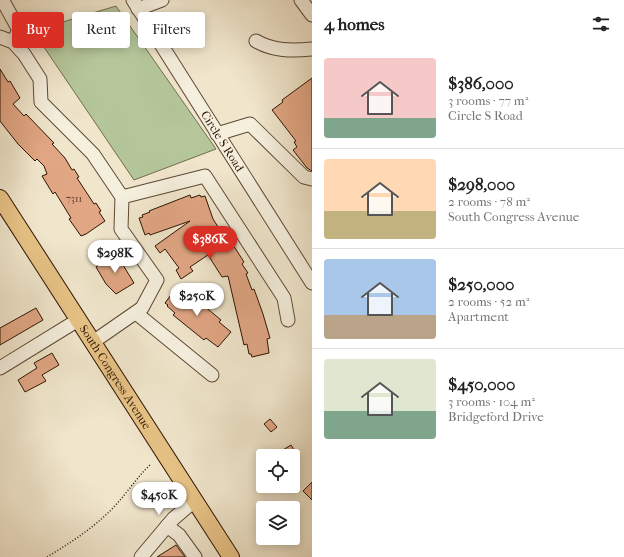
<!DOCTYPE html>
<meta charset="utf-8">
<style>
:root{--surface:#fff;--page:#f6f6f6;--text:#222;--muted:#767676;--line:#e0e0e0;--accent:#d93025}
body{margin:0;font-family:"IM FELL French Canon",serif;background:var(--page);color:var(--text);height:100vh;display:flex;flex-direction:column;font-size:15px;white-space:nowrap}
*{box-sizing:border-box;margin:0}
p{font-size:13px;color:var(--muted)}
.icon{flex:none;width:22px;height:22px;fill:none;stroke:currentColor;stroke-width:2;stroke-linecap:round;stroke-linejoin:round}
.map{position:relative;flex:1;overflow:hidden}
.details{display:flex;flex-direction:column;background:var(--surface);width:312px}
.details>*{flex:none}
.banner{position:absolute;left:12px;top:12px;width:240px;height:36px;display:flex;gap:8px}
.tools{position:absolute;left:256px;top:449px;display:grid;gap:8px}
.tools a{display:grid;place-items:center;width:44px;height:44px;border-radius:4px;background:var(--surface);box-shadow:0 2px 10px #0003;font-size:20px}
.price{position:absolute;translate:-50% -34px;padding:0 9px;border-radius:14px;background:#fff;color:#222;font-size:13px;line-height:26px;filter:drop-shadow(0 1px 2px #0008)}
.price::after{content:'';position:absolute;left:50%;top:24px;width:12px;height:9px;margin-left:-6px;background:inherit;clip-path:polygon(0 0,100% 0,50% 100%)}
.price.on{background:var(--accent);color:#fff}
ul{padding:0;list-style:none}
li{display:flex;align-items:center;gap:12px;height:100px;padding:0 12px}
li+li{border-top:1px solid var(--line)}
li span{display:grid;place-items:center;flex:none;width:112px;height:80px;border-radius:4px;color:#555}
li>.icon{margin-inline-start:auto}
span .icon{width:48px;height:48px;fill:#fffc;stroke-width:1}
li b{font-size:17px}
h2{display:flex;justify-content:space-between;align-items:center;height:48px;padding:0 12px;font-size:17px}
.pill{padding:0 14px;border-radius:4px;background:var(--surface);box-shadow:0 2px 10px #0003;font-size:14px;line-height:36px}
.pill.on{background:var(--accent);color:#fff}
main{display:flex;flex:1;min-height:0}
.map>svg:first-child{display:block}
</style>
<main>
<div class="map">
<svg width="312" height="557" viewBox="0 0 312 557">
<rect width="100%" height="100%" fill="#f0e6cc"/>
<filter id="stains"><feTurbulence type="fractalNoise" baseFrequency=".005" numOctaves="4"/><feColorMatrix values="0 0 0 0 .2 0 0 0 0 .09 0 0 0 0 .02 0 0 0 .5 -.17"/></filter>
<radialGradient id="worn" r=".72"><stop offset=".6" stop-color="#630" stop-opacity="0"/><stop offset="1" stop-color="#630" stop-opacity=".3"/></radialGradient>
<!-- green -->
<path fill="#b5c69b" stroke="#726d4f" d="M116,6L216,149L134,180L33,31Z"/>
<!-- building -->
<path fill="#e1a684" stroke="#2e1403" d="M0,69L8,82L10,81L20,98L13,104L24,116L26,114L54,143L52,144L65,158L72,170L74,169L79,177L77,178L94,204L96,203L101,211L99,212L105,221L86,234L81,236L69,219L71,218L55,192L53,194L42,176L47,174L44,166L37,159L35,161L18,144L0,121Z
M312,78V171L307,168L293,150L297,147L294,142L296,141L272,110L283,102L282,100Z
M190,195L191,198L200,195L201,197L205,196L213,219L220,230L223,229L244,262L242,264L248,273L246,274L252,290L254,289L263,314L270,338L267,339L269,353L252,357L251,354H249L247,344L244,345L228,276L222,277L208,255L190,267L193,271L181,279L176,270L179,268L165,249L160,253L155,246L190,221L150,235L149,233L145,235L139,218L143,217L142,215L150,212L149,211Z
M112,254L123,265L134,283L116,294L106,284L96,267Z
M177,287L190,298L191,295L221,320L219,322L231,332L218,347L206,338L204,340L173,315L175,313L167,306L168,305L165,303Z
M36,308L43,320L0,345V328Z
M52,353L59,365L42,375L46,381L25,392L18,380L37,368L34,363Z
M270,419L277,427L271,432L264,424Z
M291,445L298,456H273Z
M312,482V500L303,491Z
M176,545L185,557H157Z"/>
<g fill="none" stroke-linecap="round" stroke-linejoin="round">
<defs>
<g id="minor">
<path id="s1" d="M133,0L312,283"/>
<path d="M301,0L312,15"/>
<path d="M3,1L19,30L13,42"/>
<path d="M138,9L162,0"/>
<path d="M0,37L13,42L24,54L40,79L41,102L93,154L122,197L121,229L157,280L142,308L93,342"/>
<path d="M256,41C273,51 292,51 312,49"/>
<path d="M217,134L250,124L304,177L312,179"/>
<path d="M122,197L205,176L284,298L288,320"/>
<path d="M136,313L212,375"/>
<path d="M0,368L78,320"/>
<path d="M167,526L179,535L195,557"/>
<path d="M141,557L173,519L194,501"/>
</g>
<g id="major">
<path id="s2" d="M0,198L231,557"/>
</g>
</defs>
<!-- minor casing -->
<use href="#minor" stroke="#5e4835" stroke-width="15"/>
<!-- major casing -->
<use href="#major" stroke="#2e1403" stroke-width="18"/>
<!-- path -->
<path stroke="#2e1403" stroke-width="1.5" stroke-dasharray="1 2" stroke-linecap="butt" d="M47,557C70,543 92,529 111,510C126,495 136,478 151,464"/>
<!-- minor -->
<use href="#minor" stroke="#f5efde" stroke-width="13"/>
<!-- major -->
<use href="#major" stroke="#e8c386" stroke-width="16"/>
</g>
<g text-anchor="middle" stroke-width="3" stroke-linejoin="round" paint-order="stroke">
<!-- number labels -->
<g font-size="10" fill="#5b3823">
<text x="74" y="202">7311</text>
</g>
<!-- street labels -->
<g font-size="12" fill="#2e1403" stroke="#f5efde">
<text dy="4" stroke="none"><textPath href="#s1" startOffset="167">Circle S Road</textPath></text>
<text dy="4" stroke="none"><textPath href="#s2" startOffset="213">South Congress Avenue</textPath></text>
</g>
</g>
<rect width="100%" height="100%" filter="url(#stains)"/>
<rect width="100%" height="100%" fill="url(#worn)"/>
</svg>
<div class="tools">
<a><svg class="icon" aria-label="locate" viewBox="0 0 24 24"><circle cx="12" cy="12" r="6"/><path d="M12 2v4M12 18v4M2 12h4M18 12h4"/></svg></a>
<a><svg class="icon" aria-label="layers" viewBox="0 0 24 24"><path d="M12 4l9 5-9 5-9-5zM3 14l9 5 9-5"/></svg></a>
</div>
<b class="price on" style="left:210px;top:260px">$386K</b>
<b class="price" style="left:115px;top:274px">$298K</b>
<b class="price" style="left:197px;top:317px">$250K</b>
<b class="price" style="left:159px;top:516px">$450K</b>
<div class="banner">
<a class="pill on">Buy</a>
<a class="pill">Rent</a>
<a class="pill">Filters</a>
</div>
</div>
<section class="details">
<h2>4 homes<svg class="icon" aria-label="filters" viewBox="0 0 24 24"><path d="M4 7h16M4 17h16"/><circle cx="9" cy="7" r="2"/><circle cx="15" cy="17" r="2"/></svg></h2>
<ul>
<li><span style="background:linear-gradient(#f6c9c9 75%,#7fa58c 0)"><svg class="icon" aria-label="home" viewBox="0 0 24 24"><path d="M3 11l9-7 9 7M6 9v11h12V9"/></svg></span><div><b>$386,000</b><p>3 rooms · 77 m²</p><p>Circle S Road</p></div></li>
<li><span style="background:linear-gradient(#ffd9b3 65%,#c2b280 0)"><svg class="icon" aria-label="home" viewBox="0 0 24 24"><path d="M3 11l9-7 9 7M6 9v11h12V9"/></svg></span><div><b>$298,000</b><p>2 rooms · 78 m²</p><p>South Congress Avenue</p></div></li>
<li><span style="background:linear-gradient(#a9c7e8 70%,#b9a48a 0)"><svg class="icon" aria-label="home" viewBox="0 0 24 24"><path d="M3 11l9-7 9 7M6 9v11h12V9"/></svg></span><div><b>$250,000</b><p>2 rooms · 52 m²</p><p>Apartment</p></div></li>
<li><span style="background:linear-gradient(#dfe7d0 65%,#7fa58c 0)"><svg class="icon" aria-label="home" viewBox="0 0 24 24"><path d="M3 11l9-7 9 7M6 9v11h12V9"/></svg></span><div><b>$450,000</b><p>3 rooms · 104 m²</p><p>Bridgeford Drive</p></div></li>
</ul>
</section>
</main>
